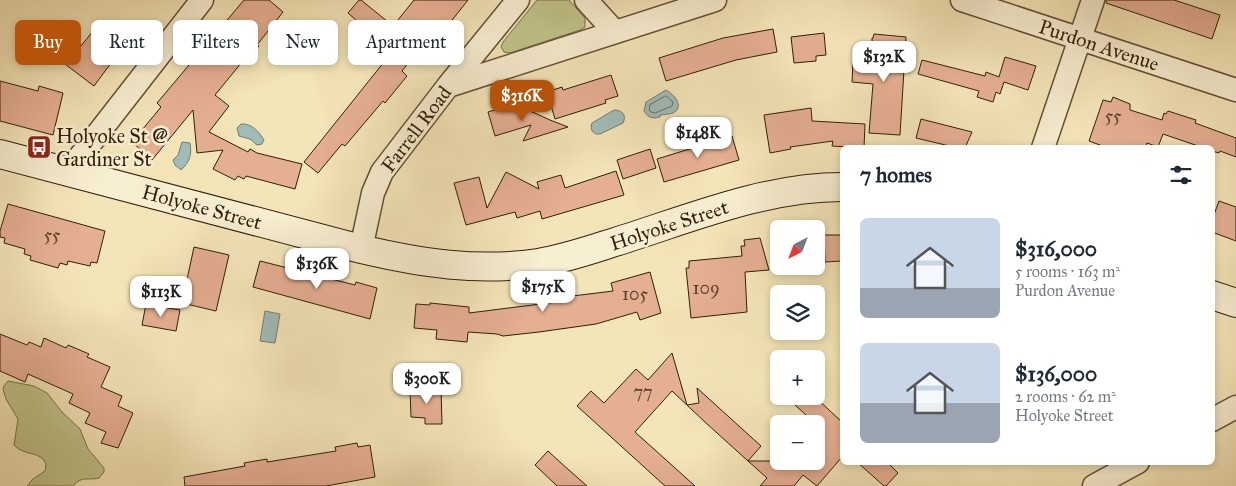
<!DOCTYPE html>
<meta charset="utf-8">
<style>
:root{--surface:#fff;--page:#f2f2f3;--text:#1f2937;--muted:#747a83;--accent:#b45309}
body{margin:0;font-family:"IM FELL Great Primer",serif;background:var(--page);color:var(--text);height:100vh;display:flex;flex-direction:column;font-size:19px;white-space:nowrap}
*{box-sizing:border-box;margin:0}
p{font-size:16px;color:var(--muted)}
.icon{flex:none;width:28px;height:28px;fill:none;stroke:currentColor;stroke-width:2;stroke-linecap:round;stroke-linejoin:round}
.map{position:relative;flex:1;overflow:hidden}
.side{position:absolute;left:840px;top:145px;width:375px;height:320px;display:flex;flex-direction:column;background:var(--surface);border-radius:8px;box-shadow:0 2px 8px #0003}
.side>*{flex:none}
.banner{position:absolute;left:15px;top:20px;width:475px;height:45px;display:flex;gap:10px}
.needle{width:32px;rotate:222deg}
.tools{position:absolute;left:770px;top:220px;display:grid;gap:10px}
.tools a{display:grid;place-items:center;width:55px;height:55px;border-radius:8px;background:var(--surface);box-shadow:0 2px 8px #0003;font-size:25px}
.price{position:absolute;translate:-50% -42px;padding:0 11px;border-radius:10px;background:#fff;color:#222;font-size:16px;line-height:32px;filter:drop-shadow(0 1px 2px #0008)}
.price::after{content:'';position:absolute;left:50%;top:30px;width:15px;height:11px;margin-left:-8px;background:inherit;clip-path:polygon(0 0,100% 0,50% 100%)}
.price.on{background:var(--accent);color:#fff}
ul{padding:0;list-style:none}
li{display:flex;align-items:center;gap:15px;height:125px;padding:0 20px}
li span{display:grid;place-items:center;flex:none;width:140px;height:100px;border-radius:8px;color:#555}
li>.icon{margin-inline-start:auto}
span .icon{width:60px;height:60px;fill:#fffc;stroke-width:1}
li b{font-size:21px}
h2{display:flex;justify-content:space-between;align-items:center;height:60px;padding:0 20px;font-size:21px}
.pill{padding:0 18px;border-radius:8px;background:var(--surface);box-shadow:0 2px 8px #0003;font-size:18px;line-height:45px}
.pill.on{background:var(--accent);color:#fff}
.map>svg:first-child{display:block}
</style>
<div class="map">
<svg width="1236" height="486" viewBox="0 0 1236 486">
<rect width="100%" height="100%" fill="#f4e5b8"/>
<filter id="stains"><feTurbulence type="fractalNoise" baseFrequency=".004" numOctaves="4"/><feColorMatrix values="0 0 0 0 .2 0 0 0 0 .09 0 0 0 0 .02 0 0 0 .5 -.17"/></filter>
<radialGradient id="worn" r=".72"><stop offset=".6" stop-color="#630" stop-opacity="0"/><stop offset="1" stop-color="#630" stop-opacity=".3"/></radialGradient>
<!-- green -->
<path fill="#c1c38a" stroke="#79714a" d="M537,0H569L585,18V27L580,30L510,53L504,52L501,47L503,42Z
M8,381L34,386L47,393L62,412L80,429L88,449L104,468V472L99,478C87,481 83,475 73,486H27L33,479L45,471L46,464C40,450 25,457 14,445L18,419L6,399L3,389L4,386Z"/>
<!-- water -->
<path fill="#a0bcb9" stroke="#747d73" d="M666,90C674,94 685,107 673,113C669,114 664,115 660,115V117C653,119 648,118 644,111L646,102Z
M614,110C622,110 627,115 623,123L600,134H596L592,131L591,126L592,123Z
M241,124C252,123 259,132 264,140L262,144L257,145L250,139L239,136L237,128Z
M182,142L190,143C192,154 190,162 181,170L175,165L173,160L178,155Z
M265,311L280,314L275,343L260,341Z"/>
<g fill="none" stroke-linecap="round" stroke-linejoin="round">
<!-- shore -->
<path stroke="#686e62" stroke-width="1" d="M666,96L673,102L672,106L655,113L651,112L649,110L650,105Z"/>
</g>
<!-- building -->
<path fill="#e5af92" stroke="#311f0b" d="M244,0H269L283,12L257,45L259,46L244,63L242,62L215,95L229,106L209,132L248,152L250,149L257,153L302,164L295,189L246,176L244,179L238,176L235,180L213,169L223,150L197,153L193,110L152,160L132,142L161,107L157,103Z
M359,0H361L393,26L414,0H468L434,43L428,38L402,71L407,76L385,103L383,101L345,146L342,144L318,173L304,162L392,52L348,13Z
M1106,0H1174L1220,15L1212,39L1106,3Z
M98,25L122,43L121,45L123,47L94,86L57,58L67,45L76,52Z
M773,29L777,52L736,60L666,81L659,58L723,38Z
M824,33L826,55L816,56V61L794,63L791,37Z
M874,34L906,37L900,135L869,133L873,84L852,82L853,62L872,64V38H873Z
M1005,57L1036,66L1028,90L1004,82L1000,94L996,92L993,102L977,97L979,91L918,74L922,60L985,76L986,72L999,77Z
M611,75L618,96L605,100L606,103L555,119L547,92L562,87L563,90Z
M0,81L38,91L39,86L63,93L53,135L0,121Z
M1113,97L1130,104V110L1162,120L1164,113L1166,114L1168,111L1196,120L1195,123L1236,138V157L1220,151L1219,153L1212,151V148H1204L1163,134L1158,147L1147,143L1145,148H1108L1089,141L1103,100L1111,102Z
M515,104L550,120L568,127L523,141L531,125L495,136L488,112Z
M811,108L812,121L865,124L864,148L832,146L833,141L790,147L791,149L770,153L764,115Z
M921,119L972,132L965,148H958L916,138Z
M732,136L739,160L664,182L657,159Z
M650,149L656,168L623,179L617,160Z
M616,171L624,195L542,219L540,211L517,218L515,212L466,225L454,183L479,177L487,208L506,172L539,189L537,182L561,175L565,188Z
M1219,201L1236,207V241L1212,232V220Z
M8,204L105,231L97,263L91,262L90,266L68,261L67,265L60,263L58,268L30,260L31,256L24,254L25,249L4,243L5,238L0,237V231Z
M824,235H842V261L825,262Z
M760,238L769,270L745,272L747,312L691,318L686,268H689V261L742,256L741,246H745L744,240Z
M194,247L229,255L216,311L182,303Z
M260,261L355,285L356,282L377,288L370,319L253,287Z
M650,272L661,313L640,320L637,312L596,324L539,332L503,336L497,334L468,332L467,342L436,339L437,330L414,328L416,304L430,305V303L469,307V313L556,302V298L613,291L611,283Z
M146,304L180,310L176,331L142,325Z
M0,334L27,345L29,342L41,347L44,338L66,348L68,345L89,354L87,357L110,367L101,387L122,396L118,406L133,413L118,448L101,443L106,432L85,423L90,413L69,403L73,394L28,374L25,382L0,371Z
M672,353L687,405L699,403L697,388L761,446L748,461L706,423L672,391L635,432L695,486H665L577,406L591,391L604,403L636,369L648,380Z
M441,388L442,424H425V418L411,417L410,390Z
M785,396H814L842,422V457L817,486L803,475L794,486H760L767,478L748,461H816V424Z
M357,443L358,447L370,445L375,477L326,486H185L184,477L245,466L244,463L267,459V462L336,451L335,447Z
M548,451L561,463L587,486H557L535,465Z
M857,462H887L898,473L886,486H884Z"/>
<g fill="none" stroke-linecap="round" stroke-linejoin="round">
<defs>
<path id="street" d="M586,0L615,32
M962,0L1236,90
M448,86L715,0
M1043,148L1093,0
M68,172L202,0
M361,249L373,193L382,172L448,86L518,0
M1212,420L1236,407
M1094,486L1138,462"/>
<path id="secondary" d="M0,154L361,249C420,263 478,272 538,263C564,259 590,250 615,242C689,219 764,187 842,187
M1212,295L1236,303"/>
</defs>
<!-- street casing -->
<use href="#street" stroke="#625036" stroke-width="25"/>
<!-- secondary casing -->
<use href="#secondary" stroke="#311f0b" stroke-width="30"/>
<!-- street -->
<use href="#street" stroke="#f8eed1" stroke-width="22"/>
<!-- secondary -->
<use href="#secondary" stroke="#f8eed1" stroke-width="28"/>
</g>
<!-- icons -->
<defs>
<symbol id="bus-square" viewBox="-11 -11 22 22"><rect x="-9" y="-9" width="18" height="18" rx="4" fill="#8f2418" stroke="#f8eed1"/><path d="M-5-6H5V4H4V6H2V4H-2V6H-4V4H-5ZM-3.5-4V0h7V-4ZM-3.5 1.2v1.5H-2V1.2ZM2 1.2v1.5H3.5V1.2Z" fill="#fff"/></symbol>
</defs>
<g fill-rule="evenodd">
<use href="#bus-square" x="25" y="133" width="28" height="28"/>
</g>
<g text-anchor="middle" stroke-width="5" stroke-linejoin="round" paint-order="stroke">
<!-- number labels -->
<g font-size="18" fill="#5e432d">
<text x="1113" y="122">55</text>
<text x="52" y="241">55</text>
<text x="706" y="294">109</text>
<text x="635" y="300">105</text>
<text x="643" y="398">77</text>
</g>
<!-- street labels -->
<g font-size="20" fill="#311f0b" stroke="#f8eed1">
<text transform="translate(1099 45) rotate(18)" y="7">Purdon Avenue</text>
<text transform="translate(416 129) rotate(-53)" y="7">Farrell Road</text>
<text transform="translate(202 207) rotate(15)" y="7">Holyoke Street</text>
<text transform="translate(669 225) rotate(-18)" y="7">Holyoke Street</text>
</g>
<!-- poi labels -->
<g font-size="20" fill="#311f0b" stroke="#f8eed1" text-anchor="start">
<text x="56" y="143">Holyoke St @<tspan x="56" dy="23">Gardiner St</tspan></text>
</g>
</g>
<rect width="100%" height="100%" filter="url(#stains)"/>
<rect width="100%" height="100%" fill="url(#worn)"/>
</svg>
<div class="tools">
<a><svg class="needle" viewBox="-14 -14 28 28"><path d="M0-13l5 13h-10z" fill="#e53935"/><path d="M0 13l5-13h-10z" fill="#747a83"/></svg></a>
<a><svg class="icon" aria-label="layers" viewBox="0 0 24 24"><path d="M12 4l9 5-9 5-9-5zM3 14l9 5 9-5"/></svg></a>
<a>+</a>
<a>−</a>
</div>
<b class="price" style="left:884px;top:83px">$132K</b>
<b class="price on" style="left:522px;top:122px">$316K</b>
<b class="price" style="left:698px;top:159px">$148K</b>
<b class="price" style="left:317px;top:290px">$136K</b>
<b class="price" style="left:543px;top:313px">$175K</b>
<b class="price" style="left:161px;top:318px">$113K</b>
<b class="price" style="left:427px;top:405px">$300K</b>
<div class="banner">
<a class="pill on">Buy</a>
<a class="pill">Rent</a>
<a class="pill">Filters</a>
<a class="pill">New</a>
<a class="pill">Apartment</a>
</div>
<section class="side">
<h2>7 homes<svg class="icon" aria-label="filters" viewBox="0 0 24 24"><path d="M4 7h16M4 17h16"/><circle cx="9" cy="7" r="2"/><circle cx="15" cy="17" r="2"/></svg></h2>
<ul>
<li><span style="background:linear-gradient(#c9d6e8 70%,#9aa5b1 0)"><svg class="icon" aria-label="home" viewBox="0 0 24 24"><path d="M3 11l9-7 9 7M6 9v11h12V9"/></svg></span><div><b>$316,000</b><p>5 rooms · 163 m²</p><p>Purdon Avenue</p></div></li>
<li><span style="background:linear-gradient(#c9d6e8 60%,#9aa5b1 0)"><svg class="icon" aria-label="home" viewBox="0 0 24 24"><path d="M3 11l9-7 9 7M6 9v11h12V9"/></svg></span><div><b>$136,000</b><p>2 rooms · 62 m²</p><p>Holyoke Street</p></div></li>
</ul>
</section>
</div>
